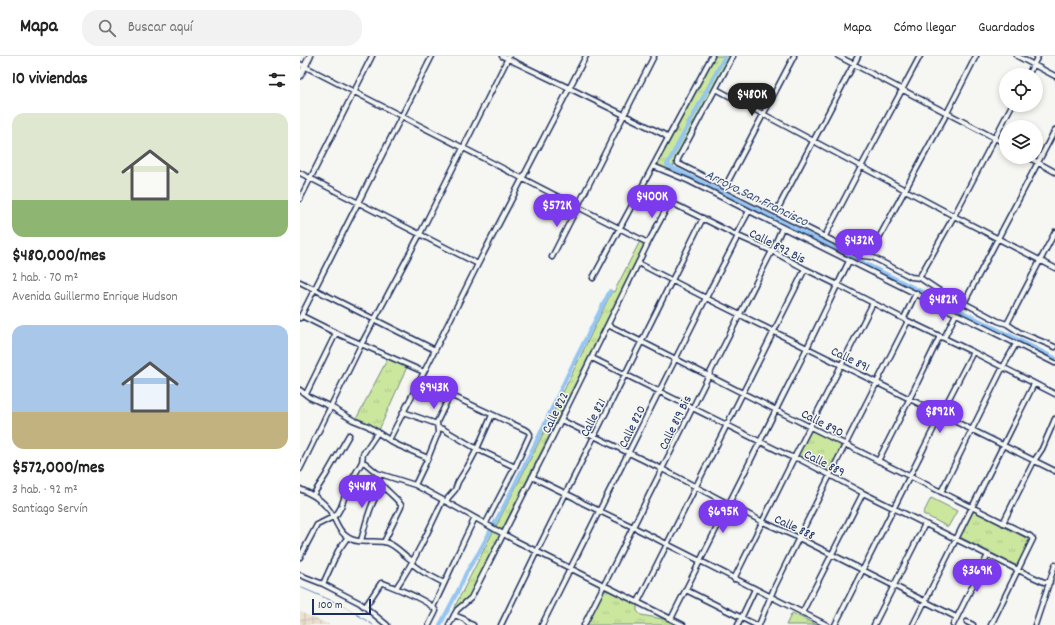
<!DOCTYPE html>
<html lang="es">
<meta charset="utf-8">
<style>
:root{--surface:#fff;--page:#f2f2f2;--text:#222;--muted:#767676;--line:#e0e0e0;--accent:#7c3aed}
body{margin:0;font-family:Dekko,sans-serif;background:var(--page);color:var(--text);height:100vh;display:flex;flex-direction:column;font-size:15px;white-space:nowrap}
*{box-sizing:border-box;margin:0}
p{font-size:13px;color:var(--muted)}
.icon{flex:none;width:22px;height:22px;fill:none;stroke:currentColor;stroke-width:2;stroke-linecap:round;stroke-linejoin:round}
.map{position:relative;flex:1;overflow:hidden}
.panel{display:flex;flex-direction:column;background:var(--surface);width:300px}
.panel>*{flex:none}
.controls{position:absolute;left:699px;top:12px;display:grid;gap:8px}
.controls a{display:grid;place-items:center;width:44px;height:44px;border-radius:50%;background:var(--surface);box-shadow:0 2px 6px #0003;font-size:20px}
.scale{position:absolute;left:12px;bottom:10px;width:59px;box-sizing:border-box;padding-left:4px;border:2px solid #1b2f5e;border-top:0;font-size:11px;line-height:14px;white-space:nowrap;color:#1b2f5e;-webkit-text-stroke:3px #f6f6f2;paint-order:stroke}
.price{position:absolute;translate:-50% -34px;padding:0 9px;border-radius:14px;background:var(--accent);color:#fff;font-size:13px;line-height:26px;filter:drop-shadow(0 1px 2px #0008)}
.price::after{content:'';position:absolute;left:50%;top:24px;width:12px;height:9px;margin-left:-6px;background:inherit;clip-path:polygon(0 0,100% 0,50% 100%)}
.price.on{background:#222;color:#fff}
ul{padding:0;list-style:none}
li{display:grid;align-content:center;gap:8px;height:212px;padding:0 12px}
li span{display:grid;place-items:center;height:124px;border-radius:12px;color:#555}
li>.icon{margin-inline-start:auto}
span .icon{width:72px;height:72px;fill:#fffc;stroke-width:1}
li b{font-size:17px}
h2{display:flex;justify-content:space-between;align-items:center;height:48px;padding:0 12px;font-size:17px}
header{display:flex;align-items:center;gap:24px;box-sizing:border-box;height:56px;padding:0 20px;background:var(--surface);border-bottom:1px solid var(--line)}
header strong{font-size:19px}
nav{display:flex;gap:22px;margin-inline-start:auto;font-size:14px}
.search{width:280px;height:36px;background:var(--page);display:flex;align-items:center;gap:10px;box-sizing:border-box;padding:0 14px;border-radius:16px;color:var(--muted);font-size:15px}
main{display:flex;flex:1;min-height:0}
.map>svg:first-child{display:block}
</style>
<header>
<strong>Mapa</strong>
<div class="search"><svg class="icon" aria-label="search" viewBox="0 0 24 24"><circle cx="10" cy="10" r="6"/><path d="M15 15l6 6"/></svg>Buscar aquí</div>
<nav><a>Mapa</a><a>Cómo llegar</a><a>Guardados</a></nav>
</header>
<main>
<section class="panel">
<h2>10 viviendas<svg class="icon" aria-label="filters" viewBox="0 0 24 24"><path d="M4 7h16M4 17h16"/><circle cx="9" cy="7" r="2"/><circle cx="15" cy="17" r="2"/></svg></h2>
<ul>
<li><span style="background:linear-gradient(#dfe7d0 70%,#8fb573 0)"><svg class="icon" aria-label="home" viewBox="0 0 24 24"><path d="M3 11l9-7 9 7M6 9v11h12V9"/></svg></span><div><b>$480,000/mes</b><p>2 hab. · 70 m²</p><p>Avenida Guillermo Enrique Hudson</p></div></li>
<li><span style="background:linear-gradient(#a9c7e8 70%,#c2b280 0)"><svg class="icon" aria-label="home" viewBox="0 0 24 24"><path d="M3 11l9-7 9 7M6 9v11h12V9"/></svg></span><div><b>$572,000/mes</b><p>3 hab. · 92 m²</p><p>Santiago Servín</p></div></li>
</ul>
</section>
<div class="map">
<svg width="755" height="569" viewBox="0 0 755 569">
<defs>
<pattern id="industrial-grid" width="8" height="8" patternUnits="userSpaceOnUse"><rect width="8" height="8" fill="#ebe1d1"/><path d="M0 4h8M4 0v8" fill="none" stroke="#c9c1b6"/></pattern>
<pattern id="grass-tufts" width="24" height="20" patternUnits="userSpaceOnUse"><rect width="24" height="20" fill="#cbe79e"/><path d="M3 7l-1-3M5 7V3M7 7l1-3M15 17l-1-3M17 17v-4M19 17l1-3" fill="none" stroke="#aec68a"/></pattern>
</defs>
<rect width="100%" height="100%" fill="#f6f6f2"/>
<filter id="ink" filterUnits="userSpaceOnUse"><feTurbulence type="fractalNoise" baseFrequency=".025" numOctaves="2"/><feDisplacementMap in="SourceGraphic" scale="8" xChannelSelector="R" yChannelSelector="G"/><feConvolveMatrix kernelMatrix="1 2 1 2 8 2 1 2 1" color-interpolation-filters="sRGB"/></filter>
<g filter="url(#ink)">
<!-- industrial -->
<path fill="url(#industrial-grid)" d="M0,556L30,569H0Z"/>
<!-- grass -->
<path fill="url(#grass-tufts)" stroke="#738b7e" d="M415,0H432L370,116L359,110L358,107Z
M340,185L343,188V192L168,542L156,553L154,552L239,386L312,235L314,236Z
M88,302L107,311L79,374L65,366L56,363Z
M511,373L542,388L529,416L497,401Z
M673,455L730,484L717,510L660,481Z
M306,534H310L336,548L337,550V555L341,559L363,563L378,569H287L303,536Z
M492,557L517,569H486Z"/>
<!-- pitch -->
<path fill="#cbe79e" stroke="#738b7e" d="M631,442L657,455L648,471L623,458Z"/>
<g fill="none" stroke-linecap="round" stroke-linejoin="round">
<!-- stream -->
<path stroke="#6489b6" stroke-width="1" d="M0,531L44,550L73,569"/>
<!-- canal -->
<path stroke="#95c5f1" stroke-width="4" d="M425,0L367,109L755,302
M140,569L159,533L166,517L179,496L205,448L238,382L267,320L310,235"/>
<defs>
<path id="street" d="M202,0L269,32L363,78L368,82
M433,0L378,103L377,106L379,108L563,200L572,201L611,221L620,222L638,234L664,247L698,265L707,268L719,276L755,291
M538,0L706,88
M717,0L755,20
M0,8L348,187
M728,19L738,0
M416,33L654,160L755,212
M728,101L755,116
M353,110L389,125L755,307
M0,117L178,208
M425,131L494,0
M342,132L438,180L472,195L505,213L538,229L608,265L673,296L755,338
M0,143L72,0
M476,156L558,0
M436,179L449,155
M525,180L561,111L620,0
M569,200L647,57L676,0
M252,201L354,0
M338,207L406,242L755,415
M293,222L412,0
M619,222L654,160L712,49
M0,226L135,294
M664,247L755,74
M2,260L36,277L124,316
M0,262L132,0
M604,262L616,237
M707,268L755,176
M308,269L342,286L476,354L730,480L733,483L732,485L691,569
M644,282L656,258
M292,302L489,400L499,403L524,416L563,437L718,514L744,526H750
M0,334L9,341L31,351L53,364L68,370L95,388L128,402
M6,338L36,277
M103,356L137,368
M261,364L362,413L463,466L499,482L656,561
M138,372L143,373L177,393L215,411
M89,384L119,326
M578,405L608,346L640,280
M62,406L65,407L77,417C78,431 94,438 101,449V451L84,486
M0,413L61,289L120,178L209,0
M77,417L115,429L143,444L216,485L383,569
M232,421L275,442L283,447L333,471L527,569
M115,429L128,402L138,377L137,366L150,339
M0,433C13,439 21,443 30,455C36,464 38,476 49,482C60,489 75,483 88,487C98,491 104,500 113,505
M641,436L703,311L716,288
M13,439L26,419L49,379
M146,446L148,442L155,434L158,426L168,410L177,393L192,359
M186,467L215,411L230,378L228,375L150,339L119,326L178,208L286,0
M703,467L734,405L742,393L755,363
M61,485C66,466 71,446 82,429
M0,501L17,469L33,461L37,458L41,451L48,431L62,406L63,398L78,376
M112,508L123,516L144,527
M0,519L23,528L60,547L87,569
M434,523L494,402L573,247
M23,528L38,495L47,482
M96,532C115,504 129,474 143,444
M386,534L456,569
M338,546L505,213
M65,551L81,527H83C95,532 131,545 136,555L129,569
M133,551C148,521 160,491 175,462
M502,557L563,437
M154,559L164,563L168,567L173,569
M371,563L507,292L549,205
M667,566L673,569
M149,569L157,554L171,542L248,390L348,187L370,146
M201,569L237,495L403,162
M242,569L406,242L438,180
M284,569L409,319L472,195L482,172
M438,569L455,533
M459,569L475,530L536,407L608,265
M535,569L641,358L673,296
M574,569L625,468
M613,569L734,328
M653,569L688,499
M735,569L755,509"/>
<path id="secondary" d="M0,20L10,0"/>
</defs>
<!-- street casing -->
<use href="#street" stroke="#1b2f5e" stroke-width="7"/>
<!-- secondary casing -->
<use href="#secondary" stroke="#1b2f5e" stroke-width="8"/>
<!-- street -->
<use href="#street" stroke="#f6f6f2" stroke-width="4"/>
<!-- secondary -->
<use href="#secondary" stroke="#f6f6f2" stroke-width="5.5"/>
</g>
</g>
<g text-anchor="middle" stroke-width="3" stroke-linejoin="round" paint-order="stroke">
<!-- street labels -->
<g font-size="13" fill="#1b2f5e" stroke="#f6f6f2">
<text transform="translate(478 189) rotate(27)" y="5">Calle 892 Bis</text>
<text transform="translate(551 302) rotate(26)" y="5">Calle 891</text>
<text transform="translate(254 356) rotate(-64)" y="5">Calle 822</text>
<text transform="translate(292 361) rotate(-63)" y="5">Calle 821</text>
<text transform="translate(374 366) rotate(-64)" y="5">Calle 819 Bis</text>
<text transform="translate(523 366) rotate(27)" y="5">Calle 890</text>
<text transform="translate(331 370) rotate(-64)" y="5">Calle 820</text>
<text transform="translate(525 406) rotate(27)" y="5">Calle 889</text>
<text transform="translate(495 470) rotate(25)" y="5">Calle 888</text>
</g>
<!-- water labels -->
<g font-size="14" font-style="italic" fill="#3a5483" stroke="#f6f6f2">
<text transform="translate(457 141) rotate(26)" y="5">Arroyo San Francisco</text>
</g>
</g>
</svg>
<div class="controls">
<a><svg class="icon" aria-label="locate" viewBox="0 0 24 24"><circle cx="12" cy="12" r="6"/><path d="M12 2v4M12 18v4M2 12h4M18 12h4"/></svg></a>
<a><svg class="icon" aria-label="layers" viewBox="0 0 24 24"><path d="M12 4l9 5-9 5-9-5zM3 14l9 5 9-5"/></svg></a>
</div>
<div class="scale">100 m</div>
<b class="price on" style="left:452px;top:61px">$480K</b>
<b class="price" style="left:352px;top:163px">$400K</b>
<b class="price" style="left:257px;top:172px">$572K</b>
<b class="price" style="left:559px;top:207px">$432K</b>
<b class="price" style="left:643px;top:266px">$482K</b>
<b class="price" style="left:134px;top:354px">$943K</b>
<b class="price" style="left:640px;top:378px">$892K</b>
<b class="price" style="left:62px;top:453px">$448K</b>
<b class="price" style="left:423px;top:478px">$695K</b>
<b class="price" style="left:677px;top:537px">$369K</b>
</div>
</main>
